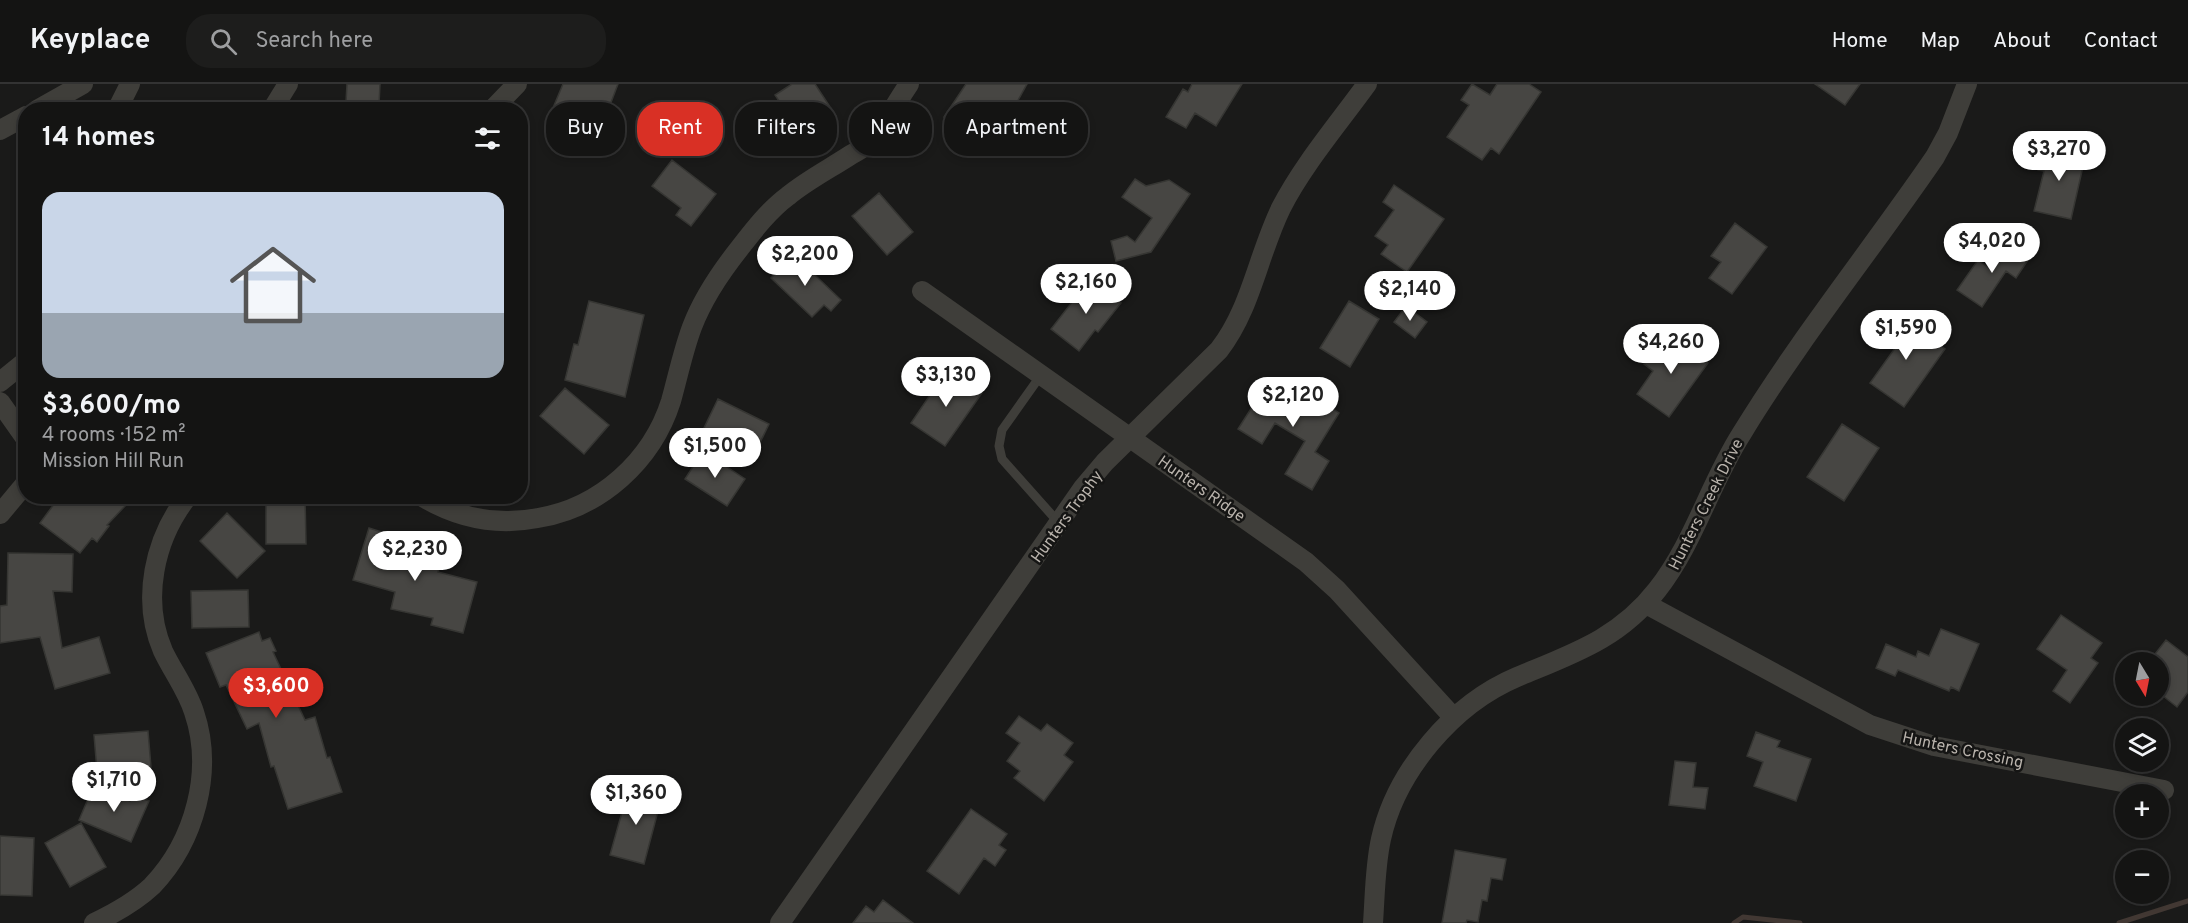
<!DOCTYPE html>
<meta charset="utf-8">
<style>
:root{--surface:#141413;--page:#1d1d1c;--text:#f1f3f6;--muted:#9d9ea0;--line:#333;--accent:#d93025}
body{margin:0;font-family:Overpass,sans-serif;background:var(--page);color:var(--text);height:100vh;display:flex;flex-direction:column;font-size:22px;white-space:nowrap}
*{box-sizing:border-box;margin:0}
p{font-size:20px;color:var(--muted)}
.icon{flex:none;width:33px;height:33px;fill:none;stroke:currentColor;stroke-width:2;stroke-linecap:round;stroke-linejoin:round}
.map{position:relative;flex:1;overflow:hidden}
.sheet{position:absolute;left:18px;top:18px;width:510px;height:402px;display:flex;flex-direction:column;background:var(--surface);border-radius:24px;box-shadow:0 3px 9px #0003,0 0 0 2px var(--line)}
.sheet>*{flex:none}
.guide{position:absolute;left:546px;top:18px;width:570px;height:54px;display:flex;gap:12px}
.needle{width:39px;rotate:170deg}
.controls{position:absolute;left:2115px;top:568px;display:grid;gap:12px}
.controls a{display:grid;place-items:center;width:54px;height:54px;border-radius:50%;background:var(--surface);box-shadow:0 3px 9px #0003,0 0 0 2px var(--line);font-size:30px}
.price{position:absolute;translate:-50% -51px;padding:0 14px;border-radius:21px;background:#fff;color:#222;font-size:20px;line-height:39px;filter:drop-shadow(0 2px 3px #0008)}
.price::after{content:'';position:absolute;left:50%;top:36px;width:18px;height:14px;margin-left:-9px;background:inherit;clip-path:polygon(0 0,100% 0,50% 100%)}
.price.selected{background:var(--accent);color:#fff}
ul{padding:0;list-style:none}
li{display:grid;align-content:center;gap:12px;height:318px;padding:0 24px}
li+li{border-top:2px solid var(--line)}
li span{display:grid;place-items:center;height:186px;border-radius:18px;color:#555}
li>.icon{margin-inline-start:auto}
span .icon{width:108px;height:108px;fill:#fffc;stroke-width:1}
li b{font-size:26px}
h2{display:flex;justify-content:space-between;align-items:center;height:72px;padding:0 24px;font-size:26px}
.pill{padding:0 21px;border-radius:24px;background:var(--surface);box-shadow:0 3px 9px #0003,0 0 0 2px var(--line);font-size:21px;line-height:54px}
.pill.selected{background:var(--accent);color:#fff}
header{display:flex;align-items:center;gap:36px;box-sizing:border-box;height:84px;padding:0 30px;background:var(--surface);border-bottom:2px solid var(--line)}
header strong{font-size:28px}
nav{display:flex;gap:33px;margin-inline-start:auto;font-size:21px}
.search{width:420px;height:54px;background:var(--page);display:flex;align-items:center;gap:15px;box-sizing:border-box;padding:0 21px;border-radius:24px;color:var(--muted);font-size:22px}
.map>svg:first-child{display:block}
</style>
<header>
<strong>Keyplace</strong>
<div class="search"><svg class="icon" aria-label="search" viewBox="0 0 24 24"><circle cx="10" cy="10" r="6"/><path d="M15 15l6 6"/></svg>Search here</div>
<nav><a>Home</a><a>Map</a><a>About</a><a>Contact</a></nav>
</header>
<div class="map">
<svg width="2188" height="839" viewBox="0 0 2188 839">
<rect width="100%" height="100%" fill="#1a1a19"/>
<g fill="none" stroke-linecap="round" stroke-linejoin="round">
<!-- stream -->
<path stroke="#423833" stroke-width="5" d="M1734,839L1743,833L1800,839
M2119,839L2188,817"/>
</g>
<!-- building -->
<path fill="#474643" stroke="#363633" stroke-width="1.5" d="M347,0H380L379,21L346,18Z
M563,0H618L599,50L550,31Z
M792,0H815L836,32L803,53L775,11Z
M966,0H1027L1016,20H1014L987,62L944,33Z
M1192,0H1242L1216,42L1195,29L1186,44L1166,33L1183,5L1188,8Z
M1472,0L1490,11L1497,0H1529L1541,8L1499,70L1491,64L1482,76L1447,53L1469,21L1461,16Z
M1815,0H1860L1845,21Z
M2043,61L2081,69L2079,77L2084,78L2071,135L2034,127L2044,87L2038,86Z
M672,76L716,110L691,142L676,131L681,124L652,102Z
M1135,95L1146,102L1169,96L1190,110L1151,168L1116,177L1111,157L1127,152L1135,158L1152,134L1122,113Z
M1394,101L1444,135L1407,188L1381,170L1388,161L1375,152L1394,126L1383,118Z
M879,109L913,148L887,171L852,132Z
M1735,139L1767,163L1732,210L1709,194L1721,178L1711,172Z
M2008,158L2030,173L2016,194L2006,187L1982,223L1957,206L1978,176L1990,185Z
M794,171L841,216L831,227L824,221L812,233L771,194Z
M1090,195L1121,219L1098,248L1095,246L1079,267L1051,245Z
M589,217L644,231L625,313L565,296L574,260L578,261Z
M1349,217L1379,235L1350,283L1320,264Z
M1406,222L1427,238L1415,254L1394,238Z
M1894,229L1945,265L1904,323L1870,299L1898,260L1881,248Z
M1667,250L1708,279L1669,333L1637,310L1653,287L1644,280Z
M947,286L982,309L945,362L911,339Z
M1268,298L1294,313L1300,303L1339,329L1315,368L1329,377L1312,406L1285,390L1305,357L1275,339L1262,360L1238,345Z
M565,304L609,341L584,370L540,332Z
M718,315L769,340L754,371L703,346Z
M1842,340L1879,364L1844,417L1807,393Z
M703,367L745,395L727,422L685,395Z
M60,412H114L125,422L107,441L109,442L97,458L92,454L80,469L40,439Z
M305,412L306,460H266V413Z
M227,429L265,467L237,494L200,457Z
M369,444L404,455L399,470L440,479L438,488L477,498L463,549L431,541L433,534L391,525L395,508L353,496Z
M8,469L73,470L72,508L53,507L62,564L99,553L110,589L55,605L40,553L0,559V522L7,521Z
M248,506L249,543L192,544L191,507Z
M2061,531L2102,559L2091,574L2098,579L2070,619L2053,607L2067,586L2037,565Z
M1941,545L1979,560L1959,607L1951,603L1949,607L1898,586L1895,592L1876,584L1886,560L1916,573L1918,567L1929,572Z
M259,548L262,557L270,554L276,567L273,568L305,636L315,633L327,674L330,673L342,708L288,725L274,682L271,683L259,639L247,645L226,601L220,603L206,569Z
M2166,556L2188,573V608L2177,623L2158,608V579H2148Z
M1019,632L1041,647L1047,640L1073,659L1064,671L1073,678L1044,717L1014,694L1020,687L1007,677L1020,659L1006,649Z
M148,647L151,683L97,687L94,651Z
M1756,648L1780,657L1777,663L1811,675L1796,717L1754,702L1763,678L1747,672Z
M1675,677L1696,679L1693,703L1708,704L1705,725L1669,721Z
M94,701L130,717L133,711L149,717L131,758L79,736Z
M629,703L662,712L644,780L610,771Z
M971,725L1007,750L999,761L1006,766L995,782L984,774L959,810L927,787Z
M81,739L106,783L70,803L45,759Z
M0,752L34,754L32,812L0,811Z
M1455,766L1506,775L1502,796L1491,794L1487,817L1482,816L1478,838L1467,836L1466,839H1442Z
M883,816L913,839H853L866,822L874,828Z"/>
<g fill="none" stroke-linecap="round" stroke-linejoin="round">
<!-- service -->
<path stroke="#3f3e3a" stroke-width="9" d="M1041,291L1002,346L999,362L1002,375L1059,439"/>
<!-- minor -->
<path stroke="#3f3e3a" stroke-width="20" d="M37,26L83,0
M117,26L130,0
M272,26L288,0
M492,26L517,0
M0,46L26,32
M922,207L1306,478L1337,506L1454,634
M0,298L26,277
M0,318L26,355
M421,412C457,434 497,442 538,434C600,424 652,377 671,317C678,292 683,267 692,243C703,214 720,189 739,165C753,147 769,126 788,112C806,97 829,85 849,72C855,68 863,65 868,60C884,42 896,19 909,0
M0,430L26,399
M1646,520L1870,641L1934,662L2164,706
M94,839C115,829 135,818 152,802C195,757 214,687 194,628C187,606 173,588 163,567C141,516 154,455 188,412
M780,839L1083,404L1105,378L1219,266C1251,225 1258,171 1281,124C1303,81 1338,40 1367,0
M1373,839C1375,811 1375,782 1381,755C1396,687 1453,620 1517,593C1572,570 1619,555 1657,506C1694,459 1710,399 1742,349C1800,254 1872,165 1935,73L1948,49L1967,0"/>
</g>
<g text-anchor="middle" stroke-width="5" stroke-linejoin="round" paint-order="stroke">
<!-- street labels -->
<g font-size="16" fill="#b9b3ac" stroke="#151514">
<text transform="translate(1202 404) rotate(35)" y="6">Hunters Ridge</text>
<text transform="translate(1705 420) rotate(-63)" y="6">Hunters Creek Drive</text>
<text transform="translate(1066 432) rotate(-54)" y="6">Hunters Trophy</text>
<text transform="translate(1963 665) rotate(12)" y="6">Hunters Crossing</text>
</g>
</g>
</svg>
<div class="controls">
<a><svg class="needle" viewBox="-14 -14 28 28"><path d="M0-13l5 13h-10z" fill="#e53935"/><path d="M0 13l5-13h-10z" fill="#9d9ea0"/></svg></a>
<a><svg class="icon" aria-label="layers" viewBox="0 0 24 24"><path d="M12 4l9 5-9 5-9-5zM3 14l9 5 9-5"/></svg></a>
<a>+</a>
<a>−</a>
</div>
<b class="price" style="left:2059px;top:98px">$3,270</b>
<b class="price" style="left:1992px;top:190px">$4,020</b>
<b class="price" style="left:805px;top:203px">$2,200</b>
<b class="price" style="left:1086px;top:231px">$2,160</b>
<b class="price" style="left:1410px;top:238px">$2,140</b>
<b class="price" style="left:1906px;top:277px">$1,590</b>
<b class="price" style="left:1671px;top:291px">$4,260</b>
<b class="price" style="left:946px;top:324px">$3,130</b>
<b class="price" style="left:1293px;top:344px">$2,120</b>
<b class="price" style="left:715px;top:395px">$1,500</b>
<b class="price" style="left:415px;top:498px">$2,230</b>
<b class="price selected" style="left:276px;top:635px">$3,600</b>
<b class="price" style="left:114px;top:729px">$1,710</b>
<b class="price" style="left:636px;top:742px">$1,360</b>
<div class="guide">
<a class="pill">Buy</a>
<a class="pill selected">Rent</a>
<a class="pill">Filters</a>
<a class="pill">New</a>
<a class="pill">Apartment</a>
</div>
<section class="sheet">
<h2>14 homes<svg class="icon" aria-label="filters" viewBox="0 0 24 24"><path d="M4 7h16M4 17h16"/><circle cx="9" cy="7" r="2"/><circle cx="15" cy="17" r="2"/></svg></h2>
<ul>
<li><span style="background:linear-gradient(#c9d6e8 65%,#9aa5b1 0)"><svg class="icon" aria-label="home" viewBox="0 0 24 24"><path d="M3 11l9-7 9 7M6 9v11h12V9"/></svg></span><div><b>$3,600/mo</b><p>4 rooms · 152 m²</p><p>Mission Hill Run</p></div></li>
</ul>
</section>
</div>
